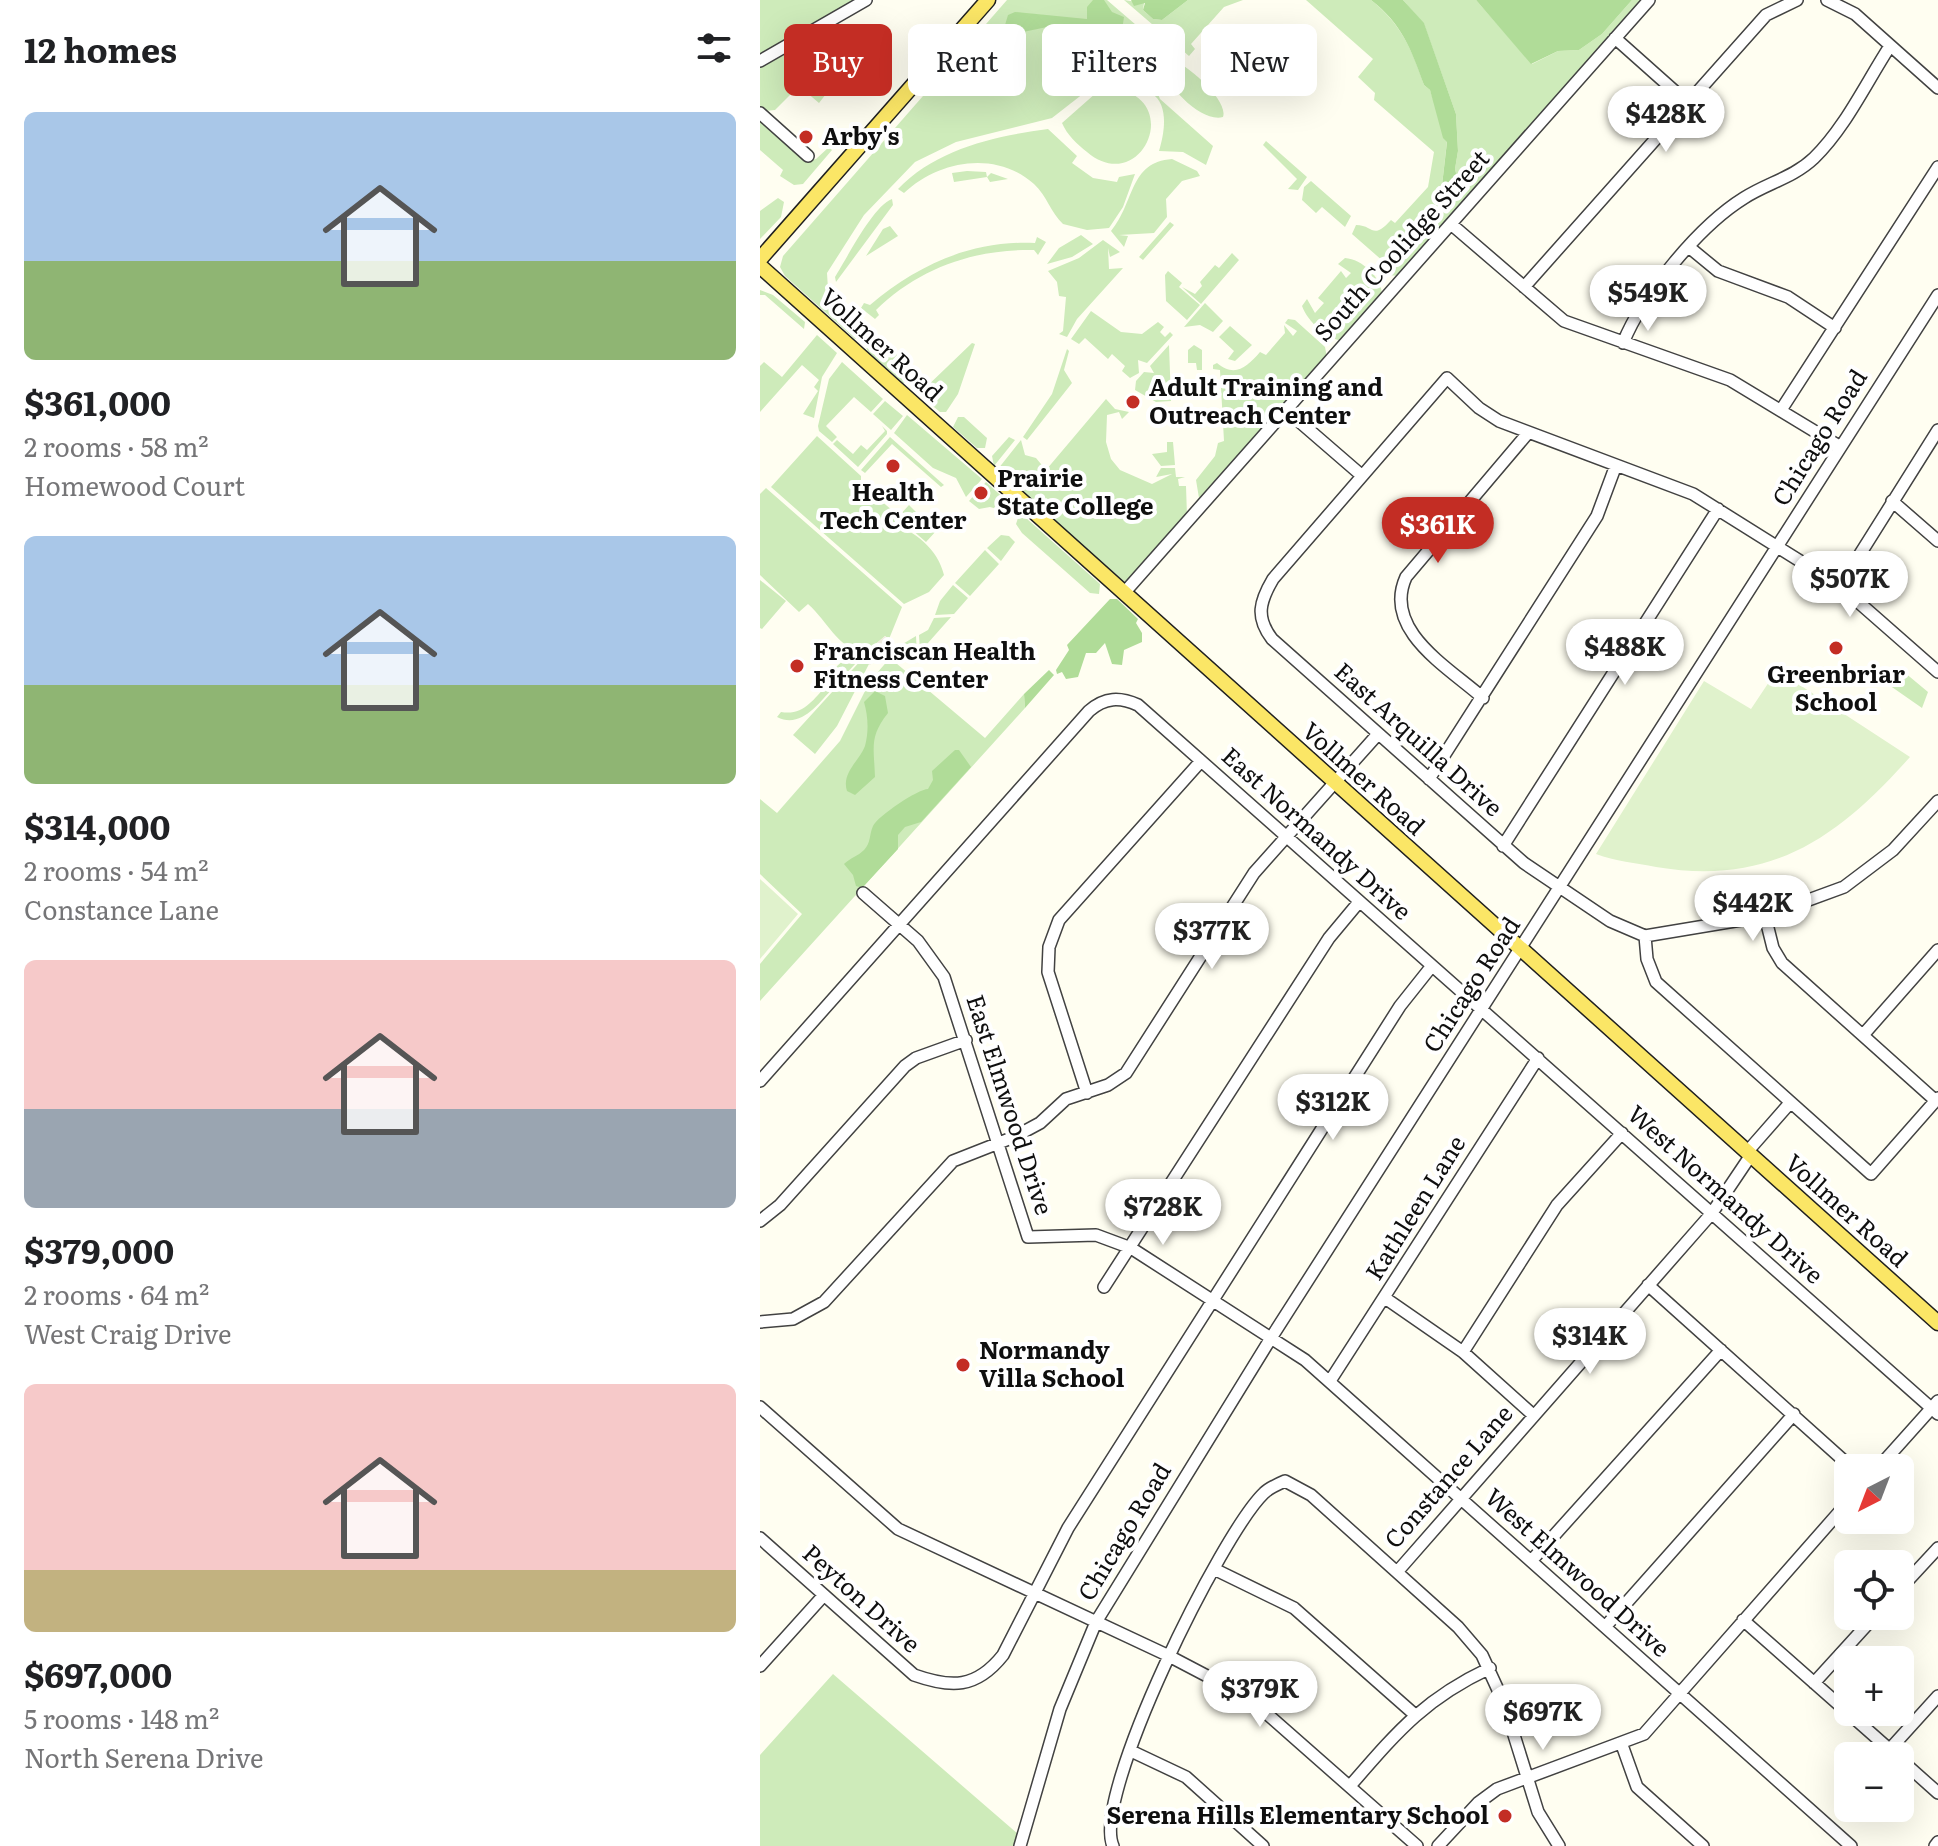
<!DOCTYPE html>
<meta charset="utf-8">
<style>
:root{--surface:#fff;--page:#f2f2f2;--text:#202124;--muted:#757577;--accent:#c32d24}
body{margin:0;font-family:Literata,serif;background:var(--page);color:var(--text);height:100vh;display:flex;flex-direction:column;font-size:30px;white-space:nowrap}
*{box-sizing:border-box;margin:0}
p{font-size:26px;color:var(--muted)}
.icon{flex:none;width:44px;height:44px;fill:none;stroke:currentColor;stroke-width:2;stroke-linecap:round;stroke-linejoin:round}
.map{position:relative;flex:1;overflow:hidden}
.sheet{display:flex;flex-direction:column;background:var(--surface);width:760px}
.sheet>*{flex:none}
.guide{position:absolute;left:24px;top:24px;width:760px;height:72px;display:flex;gap:16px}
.needle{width:52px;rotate:222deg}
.controls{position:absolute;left:1074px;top:1454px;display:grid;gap:16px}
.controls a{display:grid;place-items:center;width:80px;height:80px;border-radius:12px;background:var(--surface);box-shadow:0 8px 32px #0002;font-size:40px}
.price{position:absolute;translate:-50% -68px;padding:0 18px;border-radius:28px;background:#fff;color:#222;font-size:26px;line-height:52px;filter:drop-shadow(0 2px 4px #0008)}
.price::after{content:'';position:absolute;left:50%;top:48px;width:24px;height:18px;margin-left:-12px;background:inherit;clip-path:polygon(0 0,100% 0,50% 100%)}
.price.selected{background:var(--accent);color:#fff}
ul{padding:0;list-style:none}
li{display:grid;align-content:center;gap:16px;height:424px;padding:0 24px}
li span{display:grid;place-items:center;height:248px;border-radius:12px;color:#555}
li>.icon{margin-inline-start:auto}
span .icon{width:144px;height:144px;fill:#fffc;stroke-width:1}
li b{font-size:34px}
h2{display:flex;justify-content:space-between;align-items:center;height:96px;padding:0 24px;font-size:34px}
.chip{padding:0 28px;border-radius:12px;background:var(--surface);box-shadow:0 8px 32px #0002;font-size:28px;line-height:72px}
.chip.selected{background:var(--accent);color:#fff}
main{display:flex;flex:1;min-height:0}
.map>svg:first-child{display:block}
</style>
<main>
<section class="sheet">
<h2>12 homes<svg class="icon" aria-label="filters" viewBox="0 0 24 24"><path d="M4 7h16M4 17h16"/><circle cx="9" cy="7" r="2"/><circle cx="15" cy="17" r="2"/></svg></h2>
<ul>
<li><span style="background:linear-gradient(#a9c7e8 60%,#8fb573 0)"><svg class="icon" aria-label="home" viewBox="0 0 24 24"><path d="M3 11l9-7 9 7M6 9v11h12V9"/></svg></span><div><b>$361,000</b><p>2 rooms · 58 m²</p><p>Homewood Court</p></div></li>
<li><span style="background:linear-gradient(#a9c7e8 60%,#8fb573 0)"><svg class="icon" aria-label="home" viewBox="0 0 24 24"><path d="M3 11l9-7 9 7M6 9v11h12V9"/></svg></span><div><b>$314,000</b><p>2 rooms · 54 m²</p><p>Constance Lane</p></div></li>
<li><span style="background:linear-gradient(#f6c9c9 60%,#9aa5b1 0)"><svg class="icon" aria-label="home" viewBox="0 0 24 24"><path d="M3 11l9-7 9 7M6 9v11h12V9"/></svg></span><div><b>$379,000</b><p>2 rooms · 64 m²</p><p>West Craig Drive</p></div></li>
<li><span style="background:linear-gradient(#f6c9c9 75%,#c2b280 0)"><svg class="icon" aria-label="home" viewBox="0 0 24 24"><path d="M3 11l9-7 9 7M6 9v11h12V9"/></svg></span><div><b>$697,000</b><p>5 rooms · 148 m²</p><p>North Serena Drive</p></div></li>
</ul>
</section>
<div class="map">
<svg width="1178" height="1846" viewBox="0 0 1178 1846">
<rect width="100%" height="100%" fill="#fffef1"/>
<!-- green -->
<path fill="#ceebba" d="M0,0H99L0,57Z
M247,0H347L390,37L394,74L390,79L373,83L342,79L292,118L196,142L155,162L104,215L67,273L68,289L103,325V334L95,339L25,276L20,267L23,256Z
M364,0L384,3L383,10L393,19L402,20L428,0H483L464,7L431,44L435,49L429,56Z
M546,0H611C641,24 652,49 664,85L670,90L687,141L681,194L697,198L701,193L695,169L698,151L696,114L664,24L643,0H716L772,64L798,51L819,50L842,34L872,0H882L639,276L628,275L632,269L592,234L596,225C614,225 612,241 631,220L635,223L668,187L674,152L614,100L615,93L598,77L613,59Z
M60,33L56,52L73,85L59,103L39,86L15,110L5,111L0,107V68Z
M410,58C426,64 469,100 463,117C442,123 405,86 404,66Z
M394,84L400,99L453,146L446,165L423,152L399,151C404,135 410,104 391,93C388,91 384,90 380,88Z
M349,87C428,96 381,198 327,152C317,144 307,135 302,123L336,93Z
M0,119L48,160L56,159L69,147L72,150L43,184L34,185L20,176L23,170L0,150Z
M288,129L317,156L312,163L333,178L357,182L359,177L375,174L363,207L349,228L327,230L303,224C291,213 287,196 274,184C236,150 179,160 144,193L138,189C176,149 235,136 288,129Z
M506,141L547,177L538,190L528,189L537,179L503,145Z
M412,159L437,171L440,176L422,181L406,199L407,217L394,233L359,235L368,236L364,247L351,231C375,202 369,162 412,159Z
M207,171L226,172L227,177L231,173L248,179L230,182L227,177L194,182L192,173Z
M551,181L591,216L585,227L562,207L556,213L542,200L544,187Z
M18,198L24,202L21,217L0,239V211Z
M132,199L133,205L76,282L75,277C87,258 113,206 132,199Z
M410,222L414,225L383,260L379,257Z
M130,226L138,236L106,256L123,229Z
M321,235L333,244L312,257L287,264L299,248Z
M277,237L286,242L278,255L274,250C214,249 159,268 116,310L119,315L115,319L101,308L104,303L110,305C157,265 212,240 275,243Z
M343,240L360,252L350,257L348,248L349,269L363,268L317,319L307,337L299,334L303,331L306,297L299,296L297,282L288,271L319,258Z
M472,253L479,260L441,304L422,287L435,294L442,286L440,282L455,265L459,268Z
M585,258C602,259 622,278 622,295L582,341C566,338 548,322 542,306L547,299L555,313L564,303L558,298L581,271L586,278L591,273L578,264Z
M408,271L422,283L419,287L440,305L427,320L406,301L405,275Z
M0,290L13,295L45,322L44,329L5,295H0Z
M445,303L463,321L453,332L440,325L424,327Z
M331,311L361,332L382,334L398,322L404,327L400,332L405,337L410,332L413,335L387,363L378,360L379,373L370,378L362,371L365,366L352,354L348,359L325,338L319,344L311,339Z
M528,319L535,320L565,347L567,358L439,498L436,480L455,456L458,443L464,441L460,370L453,369V365L457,363C475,378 487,367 500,352L506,355L525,333L524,325L533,336L537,331L525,323Z
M470,326L492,345L475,361L468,359L474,351L459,337Z
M57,335L77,353L62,377L54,418L43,414L58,391L54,387L59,380L42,365L0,412V366L4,362L22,377Z
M111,340H121L154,371V381L143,383L108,352L106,347Z
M212,343L215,344L198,394L186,412H180L162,397V391Z
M409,345L411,401L396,402L375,390L376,381L384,372L394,373L390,366Z
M434,345L442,350V370H437L436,363H428V350Z
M307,349L309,351L304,370L312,383L267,440L263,437L292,394Z
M82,362L123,399L111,412L94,397L66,426L77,437L72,442L59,431L58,426L69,379Z
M346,399L355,409L369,412L362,419L359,412L347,415L346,442L351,459L360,470L392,484L412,474L396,477L401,468H415L416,477H425L418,479L419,486H426L427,516L365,582L264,496L238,469L261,440L265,455L276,458L286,470Z
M125,401L143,416L131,430L113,414Z
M147,415L222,479L206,497L196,478L173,468L134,433Z
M198,417H204L227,438L225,448H217L193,427Z
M122,426L127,431V434L98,467L73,444L77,440L93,454L101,445L107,450L125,431Z
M57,436L101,476V484L139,516L149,505L158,514L148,526L130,523C155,531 178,549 184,575L169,592L144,604L11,487Z
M130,437L184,485L181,487L132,444L105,473L101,470Z
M249,437L255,440L234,466L232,456Z
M407,442H413L415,465L401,466L392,454L407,452Z
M226,482L247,501L244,511L230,507L219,509L209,501Z
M6,488L142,607L129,639L125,636L104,654C75,645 69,623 48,604L39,612L0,575V494Z
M161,517L177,530L166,542L151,529Z
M258,518H266L340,584L339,594L330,593L262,533L256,524Z
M241,535L249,536L255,542L241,561L227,548Z
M225,550L239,564L210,596L195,583Z
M0,580L26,601L2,629L0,628Z
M193,585L208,598L194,614L175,615L180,601Z
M191,617L160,652L159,635L168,630L174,618Z
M156,636L157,655L150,657L141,645Z
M88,656L96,663L74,687L64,678Z
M103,658L109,664L77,726L55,754L33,735Z
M130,658L225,738L264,694L265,708L0,1001V964L42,914L0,874V799L17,813L80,741L110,681Z
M1138,667L1168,692L1162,708L1129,685Z
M64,680L73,688C58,704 41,729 17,717L21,712C43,716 53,700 67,685Z
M73,1674L258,1834L255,1846H0V1755Z"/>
<!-- forest -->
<path fill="#b0dc98" d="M333,0H344L352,12L364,17L362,30L354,33L287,27L263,32L245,25L248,15L255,12L327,19V7Z
M371,0H428L402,20L393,19L383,10L385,3L374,6Z
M611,0H643L664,23L696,114L698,151L695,169L701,193L697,198L681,194L687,142L683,138L670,90L664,85C651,49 642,24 611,0Z
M716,0H872L842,34L819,50L798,51L771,64Z
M350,599H357L378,619L376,623L382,633V642L364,650L362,665L352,664L345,643L336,653H326L318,677L306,679L302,672L297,674L296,670L309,650L307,645Z
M289,670L294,675L265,708L264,694Z
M115,691L125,696L128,713C109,737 114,747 115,777L95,795L87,791C81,773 100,760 105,746C109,731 108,716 104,702Z
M195,750H199L211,767L161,822L145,827L138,835V849L102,888L96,886L93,875L84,864C90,858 98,856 104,850C111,843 109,835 113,826C118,816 158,789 168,789L173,780L172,771Z"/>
<!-- pitch -->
<path fill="#e0f2cc" d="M1017,670L1150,757C1077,839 1010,886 896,867C876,863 855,861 836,854L944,681L991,709Z
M0,879L38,914L0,959Z"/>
<!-- plaza -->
<path fill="#f0eddf" d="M125,636L130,641L110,665L103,659L97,664L88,656L82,663L80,661L86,654L79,648L82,644L89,650L93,645L104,654Z"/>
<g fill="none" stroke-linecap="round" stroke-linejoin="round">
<defs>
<path id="minor" d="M1067,0L1095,14L1178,88
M855,38L928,103
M0,61L106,0
M0,113L48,156
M691,224L804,321L970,380L1079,446
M930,248L958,271L1028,297L1075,328
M764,287L1006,15L1037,0
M863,343C883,294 939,226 984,198C1007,183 1033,178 1054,158C1085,128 1106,83 1130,46
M526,410L600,474
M1021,410L1178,167
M1132,501L1178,541
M1080,586L1178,430
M364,593L889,0
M1178,672L1080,586L933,494L739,421L719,408L687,378L513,579C500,601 495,617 512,639L764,863L850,921L885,936L1005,916L1084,887L1133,850L1178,801
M723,698C688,667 622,630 646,577L768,433
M669,779L837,516L856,465
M743,846L958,509
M103,893L158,941L184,977L268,1237L336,1235L371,1248L545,1360L1091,1846
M1005,916L1013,948L1022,963L1176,1101
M885,936L887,959L896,982L1111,1174L1178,1098
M1103,1035L1178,950
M0,1081L329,711C345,697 360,697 378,705L1178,1414
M327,1093L288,972L289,947L299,920L441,761
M987,1152L1030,1103
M0,1221L20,1205L145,1066L156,1058L206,1040
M888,1285L1092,1468
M344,1287L569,938L599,902
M625,1298L703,1352L772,1414
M0,1322L33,1319L64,1302L193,1161L254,1137L280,1123L306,1099L348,1085L366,1073L494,873L618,734
M703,1352L797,1205L862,1133
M570,1381L778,1058
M0,1407L138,1529L407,1655L489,1698L657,1846
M1118,1468L1178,1401
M0,1538L154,1675C191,1688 216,1689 243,1655L308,1528L640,1006L671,967
M772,1560L961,1350
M454,1569L534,1608L654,1714
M637,1572L952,1213L991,1155
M1140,1589L1178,1548
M983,1620L1137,1756
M845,1627L1034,1414
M0,1666L64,1595
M1054,1683L1115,1616
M862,1745L877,1787L943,1846
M1130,1749L1178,1696
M371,1751L426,1777L503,1846
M1140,1759L1178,1793
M590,1786C637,1732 664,1699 730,1668
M260,1846L300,1709L336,1622L511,1338L1178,295
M353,1846C331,1796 462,1533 504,1493C509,1488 518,1484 525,1481L551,1495L698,1627L722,1655L744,1703L778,1812L799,1846
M678,1846L718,1803L737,1789L884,1734L1088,1502
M1175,1846L1178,1842"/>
<path id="major" d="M0,259L228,0
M0,266L1178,1323"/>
</defs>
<!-- minor casing -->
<use href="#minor" stroke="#424242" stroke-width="14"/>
<!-- major casing -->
<use href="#major" stroke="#202020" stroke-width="17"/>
<!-- minor -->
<use href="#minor" stroke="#fff" stroke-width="11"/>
<!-- major -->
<use href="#major" stroke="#fbe666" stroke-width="14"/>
</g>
<!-- markers -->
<g fill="#c32d24" stroke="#fff" stroke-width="3">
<circle cx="46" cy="137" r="8"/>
<circle cx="373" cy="402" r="8"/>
<circle cx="133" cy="466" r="8"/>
<circle cx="221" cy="493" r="8"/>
<circle cx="1076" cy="648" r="8"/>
<circle cx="37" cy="666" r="8"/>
<circle cx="203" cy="1365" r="8"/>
<circle cx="745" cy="1816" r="8"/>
</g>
<g text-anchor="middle" stroke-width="8" stroke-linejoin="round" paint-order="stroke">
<!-- poi labels -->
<g font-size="24" font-weight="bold" fill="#0f0f0f" stroke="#fff" text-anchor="start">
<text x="62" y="145">Arby's</text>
<text x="389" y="396">Adult Training and<tspan x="389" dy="28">Outreach Center</tspan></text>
<text x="237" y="487">Prairie<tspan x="237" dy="28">State College</tspan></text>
<text x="133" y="501" text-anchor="middle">Health<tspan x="133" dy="28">Tech Center</tspan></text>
<text x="53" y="660">Franciscan Health<tspan x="53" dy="28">Fitness Center</tspan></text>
<text x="1076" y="683" text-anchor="middle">Greenbriar<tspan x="1076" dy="28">School</tspan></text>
<text x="219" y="1359">Normandy<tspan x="219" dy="28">Villa School</tspan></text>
<text x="729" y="1824" text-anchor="end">Serena Hills Elementary School</text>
</g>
<!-- street labels -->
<g font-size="24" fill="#0f0f0f" stroke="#fff">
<text transform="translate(642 246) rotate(-48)" y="8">South Coolidge Street</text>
<text transform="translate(121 345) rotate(42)" y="8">Vollmer Road</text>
<text transform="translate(1060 438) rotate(-58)" y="8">Chicago Road</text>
<text transform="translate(658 740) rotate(42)" y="8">East Arquilla Drive</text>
<text transform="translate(603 779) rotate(42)" y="8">Vollmer Road</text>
<text transform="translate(556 834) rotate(42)" y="8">East Normandy Drive</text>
<text transform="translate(712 985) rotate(-57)" y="8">Chicago Road</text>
<text transform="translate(249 1105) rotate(72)" y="8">East Elmwood Drive</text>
<text transform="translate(965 1195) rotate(42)" y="8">West Normandy Drive</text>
<text transform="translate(656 1208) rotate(-58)" y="8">Kathleen Lane</text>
<text transform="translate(1086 1211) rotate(42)" y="8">Vollmer Road</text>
<text transform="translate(689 1477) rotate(-49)" y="8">Constance Lane</text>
<text transform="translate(365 1532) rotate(-59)" y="8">Chicago Road</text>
<text transform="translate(817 1573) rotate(42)" y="8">West Elmwood Drive</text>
<text transform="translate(101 1599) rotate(42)" y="8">Peyton Drive</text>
</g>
</g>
</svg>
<div class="controls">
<a><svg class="needle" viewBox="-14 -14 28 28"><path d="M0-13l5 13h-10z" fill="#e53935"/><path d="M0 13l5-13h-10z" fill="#757577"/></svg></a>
<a><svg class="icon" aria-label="locate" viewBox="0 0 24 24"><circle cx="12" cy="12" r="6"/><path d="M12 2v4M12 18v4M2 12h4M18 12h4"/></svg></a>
<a>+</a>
<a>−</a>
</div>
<b class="price" style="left:906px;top:154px">$428K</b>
<b class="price" style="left:888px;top:333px">$549K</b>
<b class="price selected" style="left:678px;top:565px">$361K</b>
<b class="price" style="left:1090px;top:619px">$507K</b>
<b class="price" style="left:865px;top:687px">$488K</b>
<b class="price" style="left:993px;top:943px">$442K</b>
<b class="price" style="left:452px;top:971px">$377K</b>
<b class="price" style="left:573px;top:1142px">$312K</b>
<b class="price" style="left:403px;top:1247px">$728K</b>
<b class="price" style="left:830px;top:1376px">$314K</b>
<b class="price" style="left:500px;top:1729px">$379K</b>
<b class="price" style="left:783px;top:1752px">$697K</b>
<div class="guide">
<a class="chip selected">Buy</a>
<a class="chip">Rent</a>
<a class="chip">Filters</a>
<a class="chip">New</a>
</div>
</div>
</main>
